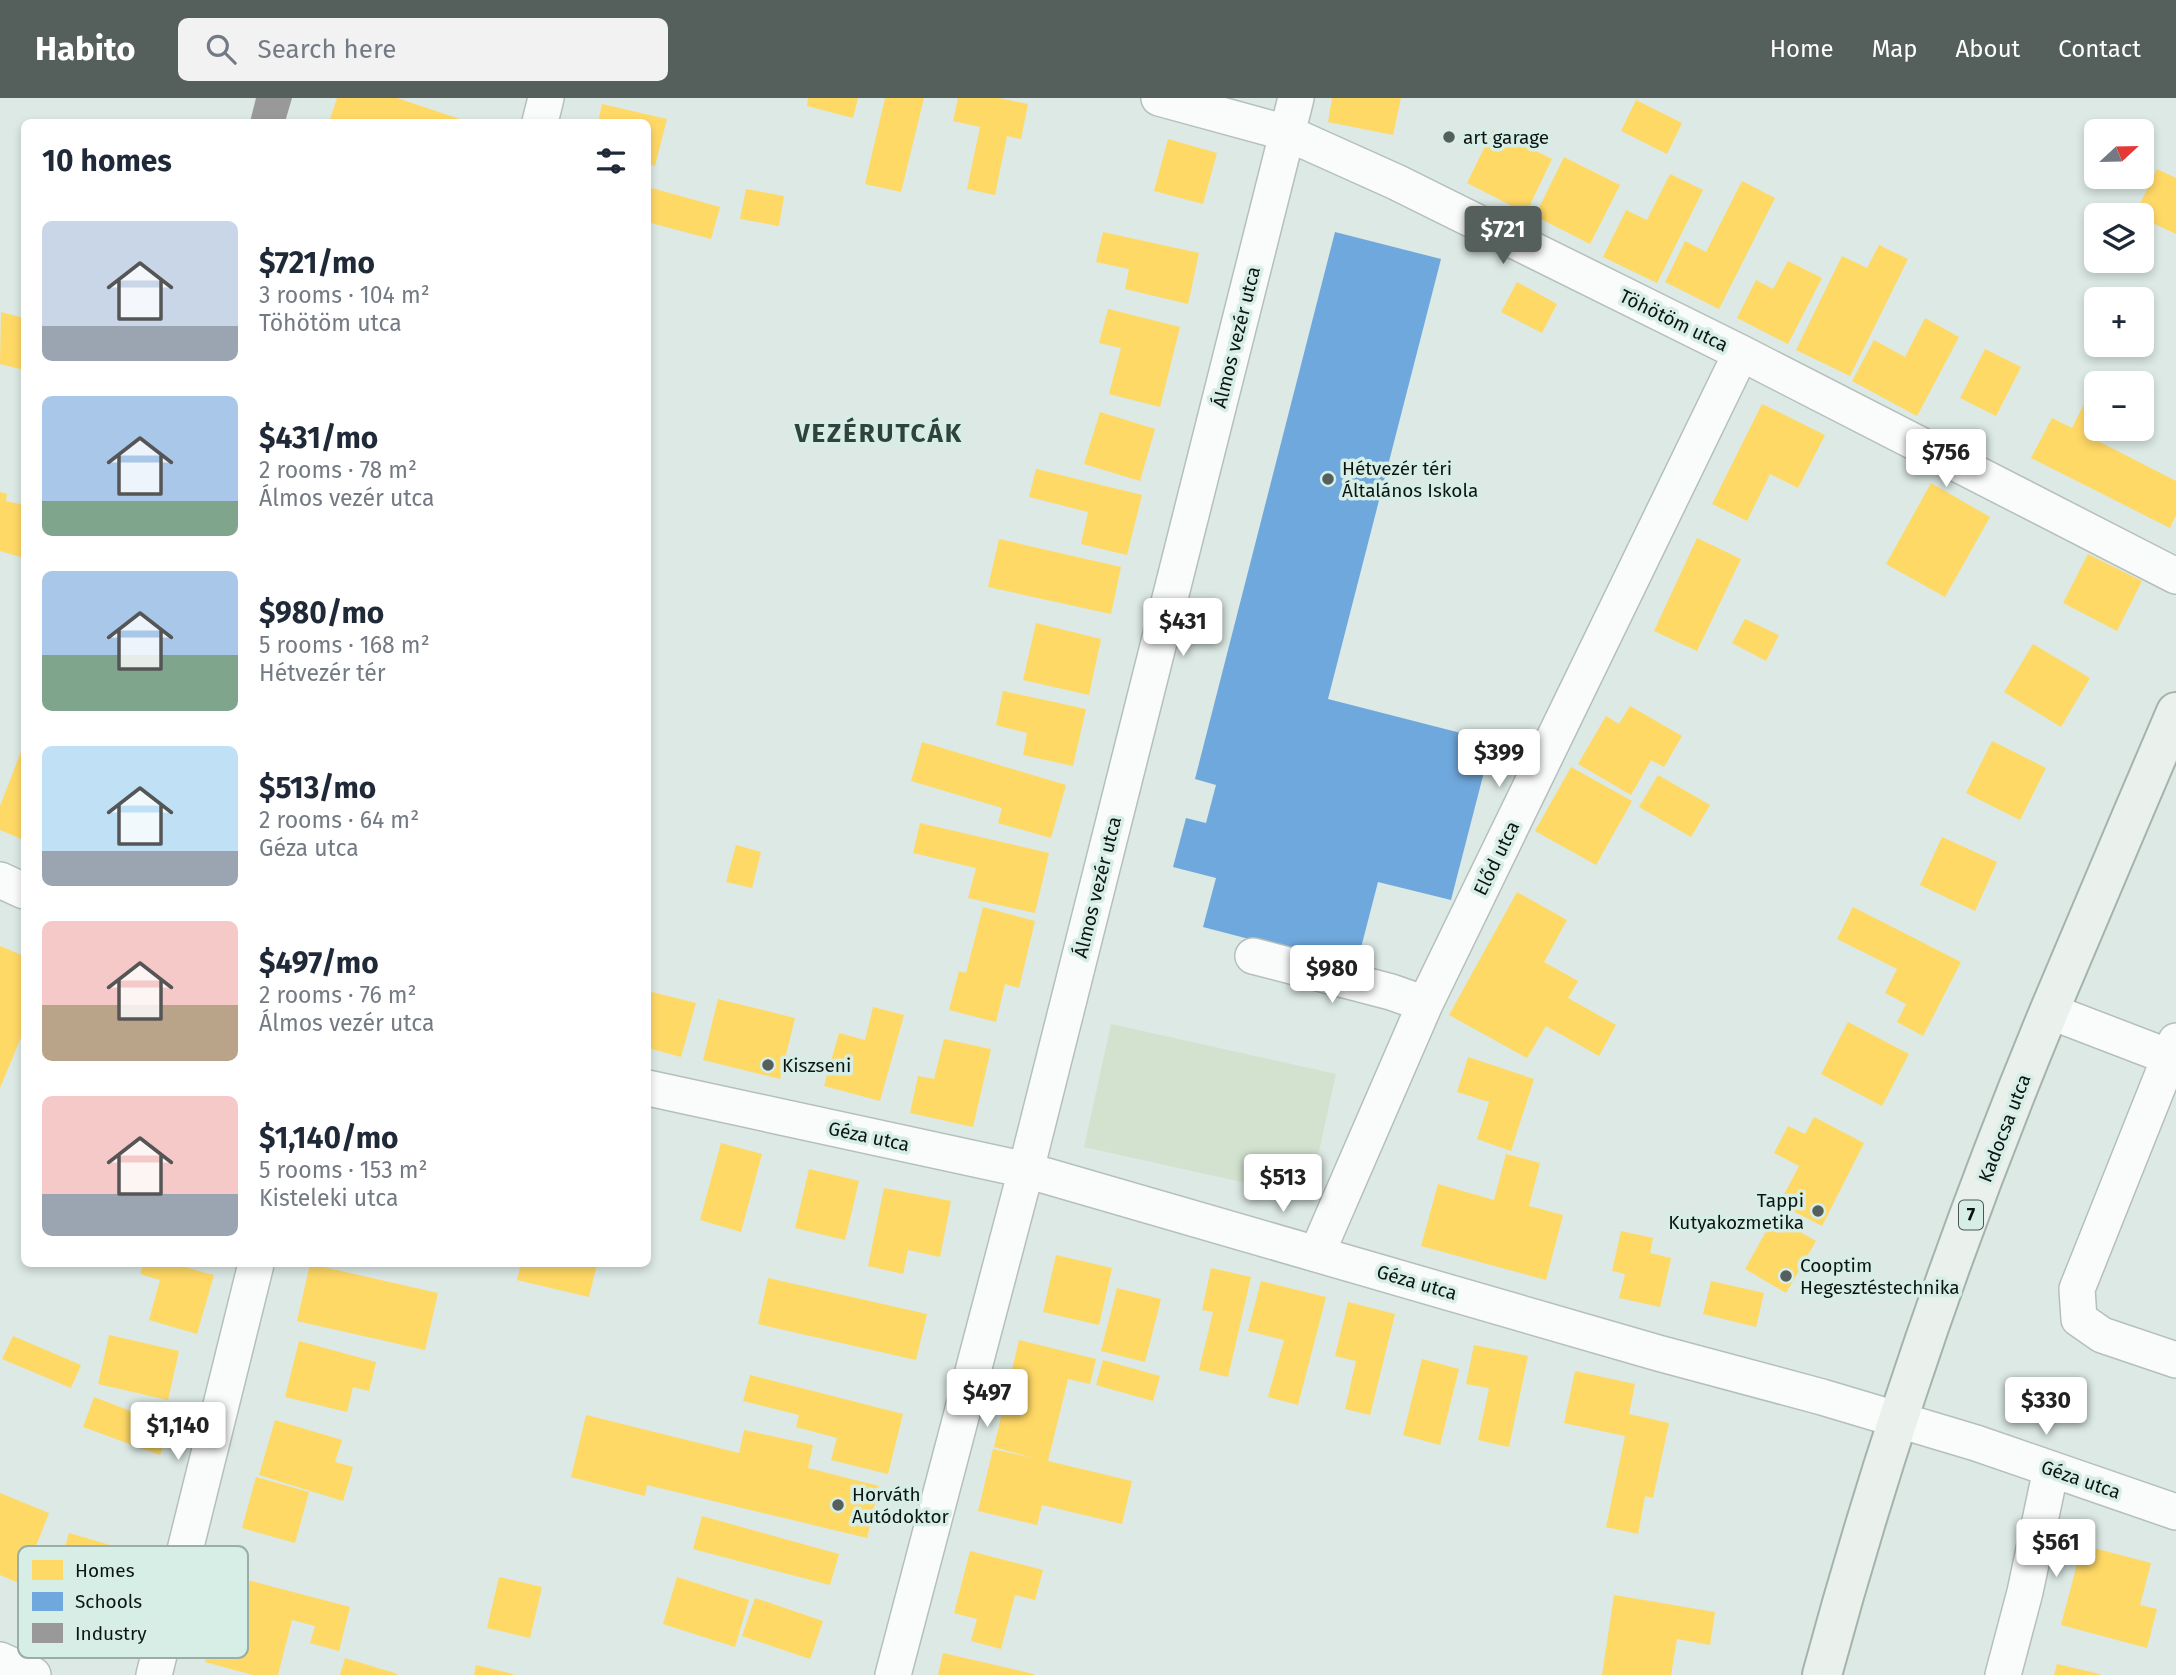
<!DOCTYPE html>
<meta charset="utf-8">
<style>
:root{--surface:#fff;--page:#f2f2f3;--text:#1f2937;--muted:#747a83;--accent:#555f5c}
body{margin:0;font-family:"Fira Sans",sans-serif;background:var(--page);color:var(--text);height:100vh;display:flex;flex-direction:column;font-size:26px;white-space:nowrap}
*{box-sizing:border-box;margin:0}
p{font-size:23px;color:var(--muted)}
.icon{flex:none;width:38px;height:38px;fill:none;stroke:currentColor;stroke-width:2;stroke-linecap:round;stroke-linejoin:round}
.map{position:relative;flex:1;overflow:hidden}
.sheet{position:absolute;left:21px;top:21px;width:630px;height:1148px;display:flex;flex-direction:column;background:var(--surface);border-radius:10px;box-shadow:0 4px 10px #0003}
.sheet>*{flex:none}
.needle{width:46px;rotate:68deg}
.tools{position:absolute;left:2084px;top:21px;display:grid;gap:14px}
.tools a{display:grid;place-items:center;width:70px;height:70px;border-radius:10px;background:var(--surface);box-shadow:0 4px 10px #0003;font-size:35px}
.price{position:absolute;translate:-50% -60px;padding:0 16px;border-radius:7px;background:#fff;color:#222;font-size:23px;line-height:46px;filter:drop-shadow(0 2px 4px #0008)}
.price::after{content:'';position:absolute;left:50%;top:42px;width:21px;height:16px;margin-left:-10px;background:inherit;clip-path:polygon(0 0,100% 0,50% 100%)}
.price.on{background:var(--accent);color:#fff}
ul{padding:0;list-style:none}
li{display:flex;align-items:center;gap:21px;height:175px;padding:0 21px}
li span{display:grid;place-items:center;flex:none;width:196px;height:140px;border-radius:10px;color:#555}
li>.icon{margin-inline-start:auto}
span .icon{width:84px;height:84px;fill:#fffc;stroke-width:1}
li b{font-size:30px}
h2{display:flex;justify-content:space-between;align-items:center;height:84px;padding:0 21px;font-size:30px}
header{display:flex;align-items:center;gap:42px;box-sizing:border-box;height:98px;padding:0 35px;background:var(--accent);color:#fff}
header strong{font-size:33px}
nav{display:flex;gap:38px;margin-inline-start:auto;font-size:24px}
.search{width:490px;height:63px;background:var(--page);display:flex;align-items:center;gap:18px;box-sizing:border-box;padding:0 24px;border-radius:10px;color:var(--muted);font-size:26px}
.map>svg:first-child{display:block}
</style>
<header>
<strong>Habito</strong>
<div class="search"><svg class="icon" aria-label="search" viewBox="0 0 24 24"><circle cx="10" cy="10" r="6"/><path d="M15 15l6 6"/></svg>Search here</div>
<nav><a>Home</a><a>Map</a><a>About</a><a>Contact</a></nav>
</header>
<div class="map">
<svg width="2176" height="1577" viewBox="0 0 2176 1577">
<rect width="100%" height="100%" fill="#dce9e5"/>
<!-- green -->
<path fill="#d3e2cf" d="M1111,926L1336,976L1309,1099L1084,1049Z"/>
<!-- homes -->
<path fill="#ffd966" d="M337,0H397L469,24H329Z
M808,0H858L853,20L807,8Z
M885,0H924L901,94L865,86Z
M958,0H999L1028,6L1021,41L1007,38L995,97L967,91L980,29L953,23Z
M1332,0H1401L1393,37L1328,24Z
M1636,2L1682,25L1667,56L1621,33Z
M602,6L667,21L655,68L648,66V24H598Z
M1493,32L1552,61L1526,115L1467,85Z
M1168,41L1217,55L1203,106L1154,93Z
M1564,59L1620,87L1590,146L1535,118Z
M2157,71L2176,80V136L2142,120V117L2135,116Z
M1670,76L1703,92L1657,185L1603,159L1626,112L1647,122Z
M1742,83L1775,100L1719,211L1665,184L1685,143L1706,154Z
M648,89L720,109L711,141L651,125L648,136Z
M746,91L784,98L779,128L740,121Z
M1103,134L1199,155L1188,206L1125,191L1129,171L1096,164Z
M1879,147L1908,161L1850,278L1796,252L1842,158L1867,170Z
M1788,163L1822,180L1788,246L1737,220L1756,182L1773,191Z
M1517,184L1557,206L1542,235L1501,214Z
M1108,211L1180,229L1160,309L1109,296L1121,250L1099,245Z
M1,214L24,220V272L0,266Z
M1925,220L1959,239L1917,318L1852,283L1874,242L1905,259Z
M1985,251L2021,269L1996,318L1960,300Z
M2087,300L2096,305V331H2101L2096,342L2176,383V417L2170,430L2031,360L2052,320L2072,330Z
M1762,306L1825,337L1798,390L1770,376L1747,423L1712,406Z
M1100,314L1155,331L1140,383L1084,366Z
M1036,371L1142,397L1127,457L1081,446L1088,414L1029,399Z
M1931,385L1990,419L1945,499L1886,466Z
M0,394L7,396L6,403L24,407V460L0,453Z
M1697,440L1741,461L1697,553L1654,533Z
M999,441L1121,469L1111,516L988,489Z
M2088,456L2142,483L2117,533L2063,505Z
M1745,521L1779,537L1766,563L1732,545Z
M1036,525L1101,541L1089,597L1023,582Z
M2033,546L2090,580L2061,629L2004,594Z
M1003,593L1086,611L1073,668L1023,657L1027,635L996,627Z
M1630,608L1682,638L1664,669L1651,662L1631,697L1578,666L1606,618L1619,626Z
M1992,643L2046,670L2020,722L1966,695Z
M922,644L1066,687L1051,740L998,725L1002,710L911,683Z
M24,646V742L0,732V708Z
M1571,669L1632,703L1596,767L1535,733Z
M1658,677L1710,707L1691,739L1639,709Z
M920,725L1049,755L1035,815L968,800L976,770L913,755Z
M1942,739L1997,764L1975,813L1920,787Z
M736,747L761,754L752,790L726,784Z
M1517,794L1567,822L1544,864L1578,883L1568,900L1616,927L1599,958L1546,928L1527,960L1449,917Z
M983,809L1035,823L1019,890L1005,886L996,924L949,912L959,873L966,875Z
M1853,809L1961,864L1923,938L1897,924L1906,906L1885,895L1897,871L1837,841Z
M0,848L24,858V932L0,990Z
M648,893L696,905L681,959L648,950Z
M718,901L795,920L780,981L703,962Z
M873,909L904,917L880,1003L824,988L839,935L865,942Z
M1848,924L1909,956L1882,1008L1821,976Z
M944,941L991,951L973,1029L910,1015L918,978L934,981Z
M1468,959L1534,981L1511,1053L1477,1041L1489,1004L1457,994Z
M1814,1019L1864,1045L1822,1128L1779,1106L1799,1068L1774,1055L1788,1028L1805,1036Z
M721,1045L762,1056L741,1134L700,1122Z
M1506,1056L1540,1065L1529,1108L1563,1117L1546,1182L1421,1148L1438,1086L1494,1102Z
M809,1071L859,1083L845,1142L795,1130Z
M884,1090L951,1103L940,1159L908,1152L903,1176L868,1168Z
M1774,1119L1816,1143L1786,1195L1745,1171Z
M1621,1133L1653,1140L1650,1155L1671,1160L1660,1209L1619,1200L1625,1176L1612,1173Z
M1056,1157L1112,1170L1099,1227L1043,1214Z
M143,1166H173L214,1177L197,1236L149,1222L160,1182L140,1176Z
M310,1166L438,1195L425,1252L297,1223Z
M521,1166H597L589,1199L517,1182Z
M1211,1170L1251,1179L1228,1279L1199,1272L1213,1214L1202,1212Z
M768,1180L927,1216L916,1262L758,1226Z
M1261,1183L1326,1199L1298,1307L1268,1299L1284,1242L1248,1233Z
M1711,1183L1764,1195L1756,1229L1703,1216Z
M1117,1190L1161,1201L1145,1264L1101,1253Z
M1348,1204L1395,1216L1370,1317L1345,1311L1356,1263L1335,1258Z
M109,1237L179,1253L168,1302L98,1286Z
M13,1238L81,1267L71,1290L2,1261Z
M1019,1242L1096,1261L1090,1286L1068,1281L1048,1363L1132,1383L1122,1426L1042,1407L1037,1427L978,1413L993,1351L1033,1360L994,1349Z
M299,1243L376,1264L369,1293L353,1289L347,1314L285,1299Z
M1474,1247L1528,1258L1509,1349L1478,1342L1489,1290L1466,1286Z
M1422,1261L1459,1271L1440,1347L1403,1337Z
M1103,1262L1160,1278L1153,1303L1096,1287Z
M1575,1273L1635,1286L1629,1316L1669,1325L1653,1400L1645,1398L1638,1436L1606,1429L1625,1338L1564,1325Z
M750,1277L903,1316L888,1376L831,1362L837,1340L796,1329L799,1317L743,1303Z
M94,1299L170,1328L160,1357L83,1329Z
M586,1317L739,1355L744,1332L813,1347L808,1370L879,1388L867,1440L647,1387L645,1398L571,1379Z
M275,1322L342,1342L335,1364L353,1369L343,1403L259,1377Z
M256,1379L309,1394L295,1445L242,1430Z
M0,1395L49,1415L21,1486L0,1477Z
M702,1418L839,1456L830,1487L693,1451Z
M69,1435L134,1454L120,1503L55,1484Z
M2082,1447L2151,1465L2140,1507L2157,1511L2147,1550L2061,1527Z
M970,1453L1043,1472L1035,1502L1015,1497L1001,1551L971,1543L977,1521L954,1515Z
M228,1477L350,1509L339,1553L310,1545L315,1528L292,1522L278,1577H253L205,1564Z
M499,1479L542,1489L530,1540L487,1530Z
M677,1479L749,1502L735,1549L663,1526Z
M1614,1497L1715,1514L1710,1547L1677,1541L1671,1577H1602Z
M755,1500L823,1523L810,1561L742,1538Z
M943,1555L1034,1576V1577H938Z
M345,1560L398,1576L397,1577H340Z
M2057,1566L2100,1576V1577H2054Z
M476,1567L513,1576V1577H474Z"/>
<!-- schools -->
<path fill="#6fa8dc" d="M1335,134L1441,161L1328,601L1492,643L1451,802L1378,784L1356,869L1203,829L1216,780L1173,769L1186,720L1206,725L1216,687L1195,681Z"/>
<!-- industry -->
<path fill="#999" d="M256,0H292L285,24H250Z"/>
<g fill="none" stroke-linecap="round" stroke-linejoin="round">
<defs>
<path id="minor" d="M1159,0L1287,35L1396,84L1741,255L2176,478
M540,24L546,0
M0,782L24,793
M1253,858L1391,894L1425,906
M2049,913L2169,959
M2176,943L2077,1191L2079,1221L2102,1237L2176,1262
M648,990L1026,1072L1658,1255L1822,1299L1976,1345L2176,1414
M1317,1155L1425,906L1741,255
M0,1562L33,1577
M154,1577L256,1166
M893,1577L1026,1072L1296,0
M2003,1577L2025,1494L2051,1371"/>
<path id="major" d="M1822,1577C1883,1351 1960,1128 2050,911C2091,812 2134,713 2176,614"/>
</defs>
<!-- minor casing -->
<use href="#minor" stroke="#b5bfbc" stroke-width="38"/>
<!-- major casing -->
<use href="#major" stroke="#a4b4ac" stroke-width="42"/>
<!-- minor -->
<use href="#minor" stroke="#fafcfb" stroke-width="35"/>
<!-- major -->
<use href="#major" stroke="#eaf0ec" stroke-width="38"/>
</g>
<!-- markers -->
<g fill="#555f5c" stroke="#d7eee7" stroke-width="2.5">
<circle cx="1449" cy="39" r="7"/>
<circle cx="1328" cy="381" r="7"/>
<circle cx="768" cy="967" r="7"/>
<circle cx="1818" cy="1113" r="7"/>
<circle cx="1786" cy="1178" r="7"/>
<circle cx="838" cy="1407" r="7"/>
</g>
<g text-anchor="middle" stroke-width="7" stroke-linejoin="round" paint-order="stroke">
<!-- shield labels -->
<rect fill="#d7eee7" stroke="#4a5653" stroke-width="2" x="1959" y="1102.5" width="24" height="29" rx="5"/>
<g font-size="18" font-weight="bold" fill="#0d1513">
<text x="1971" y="1123">7</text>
</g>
<!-- poi labels -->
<g font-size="19" fill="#0d1513" stroke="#d7eee7" text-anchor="start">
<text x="1463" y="46">art garage</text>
<text x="1342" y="377">Hétvezér téri<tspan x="1342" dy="22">Általános Iskola</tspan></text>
<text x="782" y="974">Kiszseni</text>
<text x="1804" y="1109" text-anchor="end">Tappi<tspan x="1804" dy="22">Kutyakozmetika</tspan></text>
<text x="1800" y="1174">Cooptim<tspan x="1800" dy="22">Hegesztéstechnika</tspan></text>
<text x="852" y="1403">Horváth<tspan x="852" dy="22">Autódoktor</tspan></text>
</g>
<!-- street labels -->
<g font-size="19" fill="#0d1513" stroke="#d7eee7">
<text transform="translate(1674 222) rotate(26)" y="7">Töhötöm utca</text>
<text transform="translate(1236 239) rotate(-76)" y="7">Álmos vezér utca</text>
<text transform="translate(1496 760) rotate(-64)" y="7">Előd utca</text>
<text transform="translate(1097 789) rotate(-76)" y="7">Álmos vezér utca</text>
<text transform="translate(2004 1030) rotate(-69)" y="7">Kadocsa utca</text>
<text transform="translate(869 1038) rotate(12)" y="7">Géza utca</text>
<text transform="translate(1417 1184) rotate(16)" y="7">Géza utca</text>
<text transform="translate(2081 1381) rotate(19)" y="7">Géza utca</text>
</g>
<!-- district labels -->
<g font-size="26" font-weight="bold" letter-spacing="2" fill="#2f423d" stroke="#d7eee7">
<text x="879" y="344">VEZÉRUTCÁK</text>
</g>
</g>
<!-- legend -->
<rect x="18" y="1448" width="230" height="112" rx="10" fill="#d7eee7" stroke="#9aada7" stroke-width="2"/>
<rect x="32" y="1462" width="31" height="20" fill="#ffd966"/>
<rect x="32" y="1494" width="31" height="19" fill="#6fa8dc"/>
<rect x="32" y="1525" width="31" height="20" fill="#999"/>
<g font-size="19" fill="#0d1513">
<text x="75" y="1479">Homes</text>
<text x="75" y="1510">Schools</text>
<text x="75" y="1542">Industry</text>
</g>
</svg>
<div class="tools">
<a><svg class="needle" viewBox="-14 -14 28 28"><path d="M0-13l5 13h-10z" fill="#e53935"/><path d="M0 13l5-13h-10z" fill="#747a83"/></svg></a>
<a><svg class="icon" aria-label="layers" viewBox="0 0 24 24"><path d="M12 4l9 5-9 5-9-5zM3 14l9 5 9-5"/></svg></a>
<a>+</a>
<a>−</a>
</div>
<b class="price on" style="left:1503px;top:168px">$721</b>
<b class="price" style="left:1946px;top:391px">$756</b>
<b class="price" style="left:1183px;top:560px">$431</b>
<b class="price" style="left:1499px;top:691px">$399</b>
<b class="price" style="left:1332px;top:907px">$980</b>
<b class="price" style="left:1283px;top:1116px">$513</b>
<b class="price" style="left:987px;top:1331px">$497</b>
<b class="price" style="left:2046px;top:1339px">$330</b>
<b class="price" style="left:178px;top:1364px">$1,140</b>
<b class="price" style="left:2056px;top:1481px">$561</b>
<section class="sheet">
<h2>10 homes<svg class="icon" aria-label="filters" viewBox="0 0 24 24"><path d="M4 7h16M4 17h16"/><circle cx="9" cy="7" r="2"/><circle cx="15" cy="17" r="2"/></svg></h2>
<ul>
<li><span style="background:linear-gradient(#c9d6e8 75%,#9aa5b1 0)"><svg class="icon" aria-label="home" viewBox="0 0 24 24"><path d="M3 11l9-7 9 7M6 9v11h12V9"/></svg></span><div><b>$721/mo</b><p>3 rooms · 104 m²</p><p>Töhötöm utca</p></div></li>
<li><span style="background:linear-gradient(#a9c7e8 75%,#7fa58c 0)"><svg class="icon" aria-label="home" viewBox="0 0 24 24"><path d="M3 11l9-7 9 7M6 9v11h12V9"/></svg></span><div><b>$431/mo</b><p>2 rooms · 78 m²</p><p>Álmos vezér utca</p></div></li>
<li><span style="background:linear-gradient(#a9c7e8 60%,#7fa58c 0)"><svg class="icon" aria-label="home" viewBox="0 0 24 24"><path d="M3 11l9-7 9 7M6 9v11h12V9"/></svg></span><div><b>$980/mo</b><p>5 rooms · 168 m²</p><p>Hétvezér tér</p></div></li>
<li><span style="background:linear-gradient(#bfe0f5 75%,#9aa5b1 0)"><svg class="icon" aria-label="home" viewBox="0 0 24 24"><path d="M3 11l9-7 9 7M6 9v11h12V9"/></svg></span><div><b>$513/mo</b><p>2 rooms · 64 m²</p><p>Géza utca</p></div></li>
<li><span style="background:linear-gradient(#f6c9c9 60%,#b9a48a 0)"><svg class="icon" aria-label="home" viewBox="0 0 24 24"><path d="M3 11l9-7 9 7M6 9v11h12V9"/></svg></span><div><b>$497/mo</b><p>2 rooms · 76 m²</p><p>Álmos vezér utca</p></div></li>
<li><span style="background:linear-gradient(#f6c9c9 70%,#9aa5b1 0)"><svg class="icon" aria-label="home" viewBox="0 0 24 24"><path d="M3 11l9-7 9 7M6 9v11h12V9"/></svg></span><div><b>$1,140/mo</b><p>5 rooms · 153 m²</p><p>Kisteleki utca</p></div></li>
</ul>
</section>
</div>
